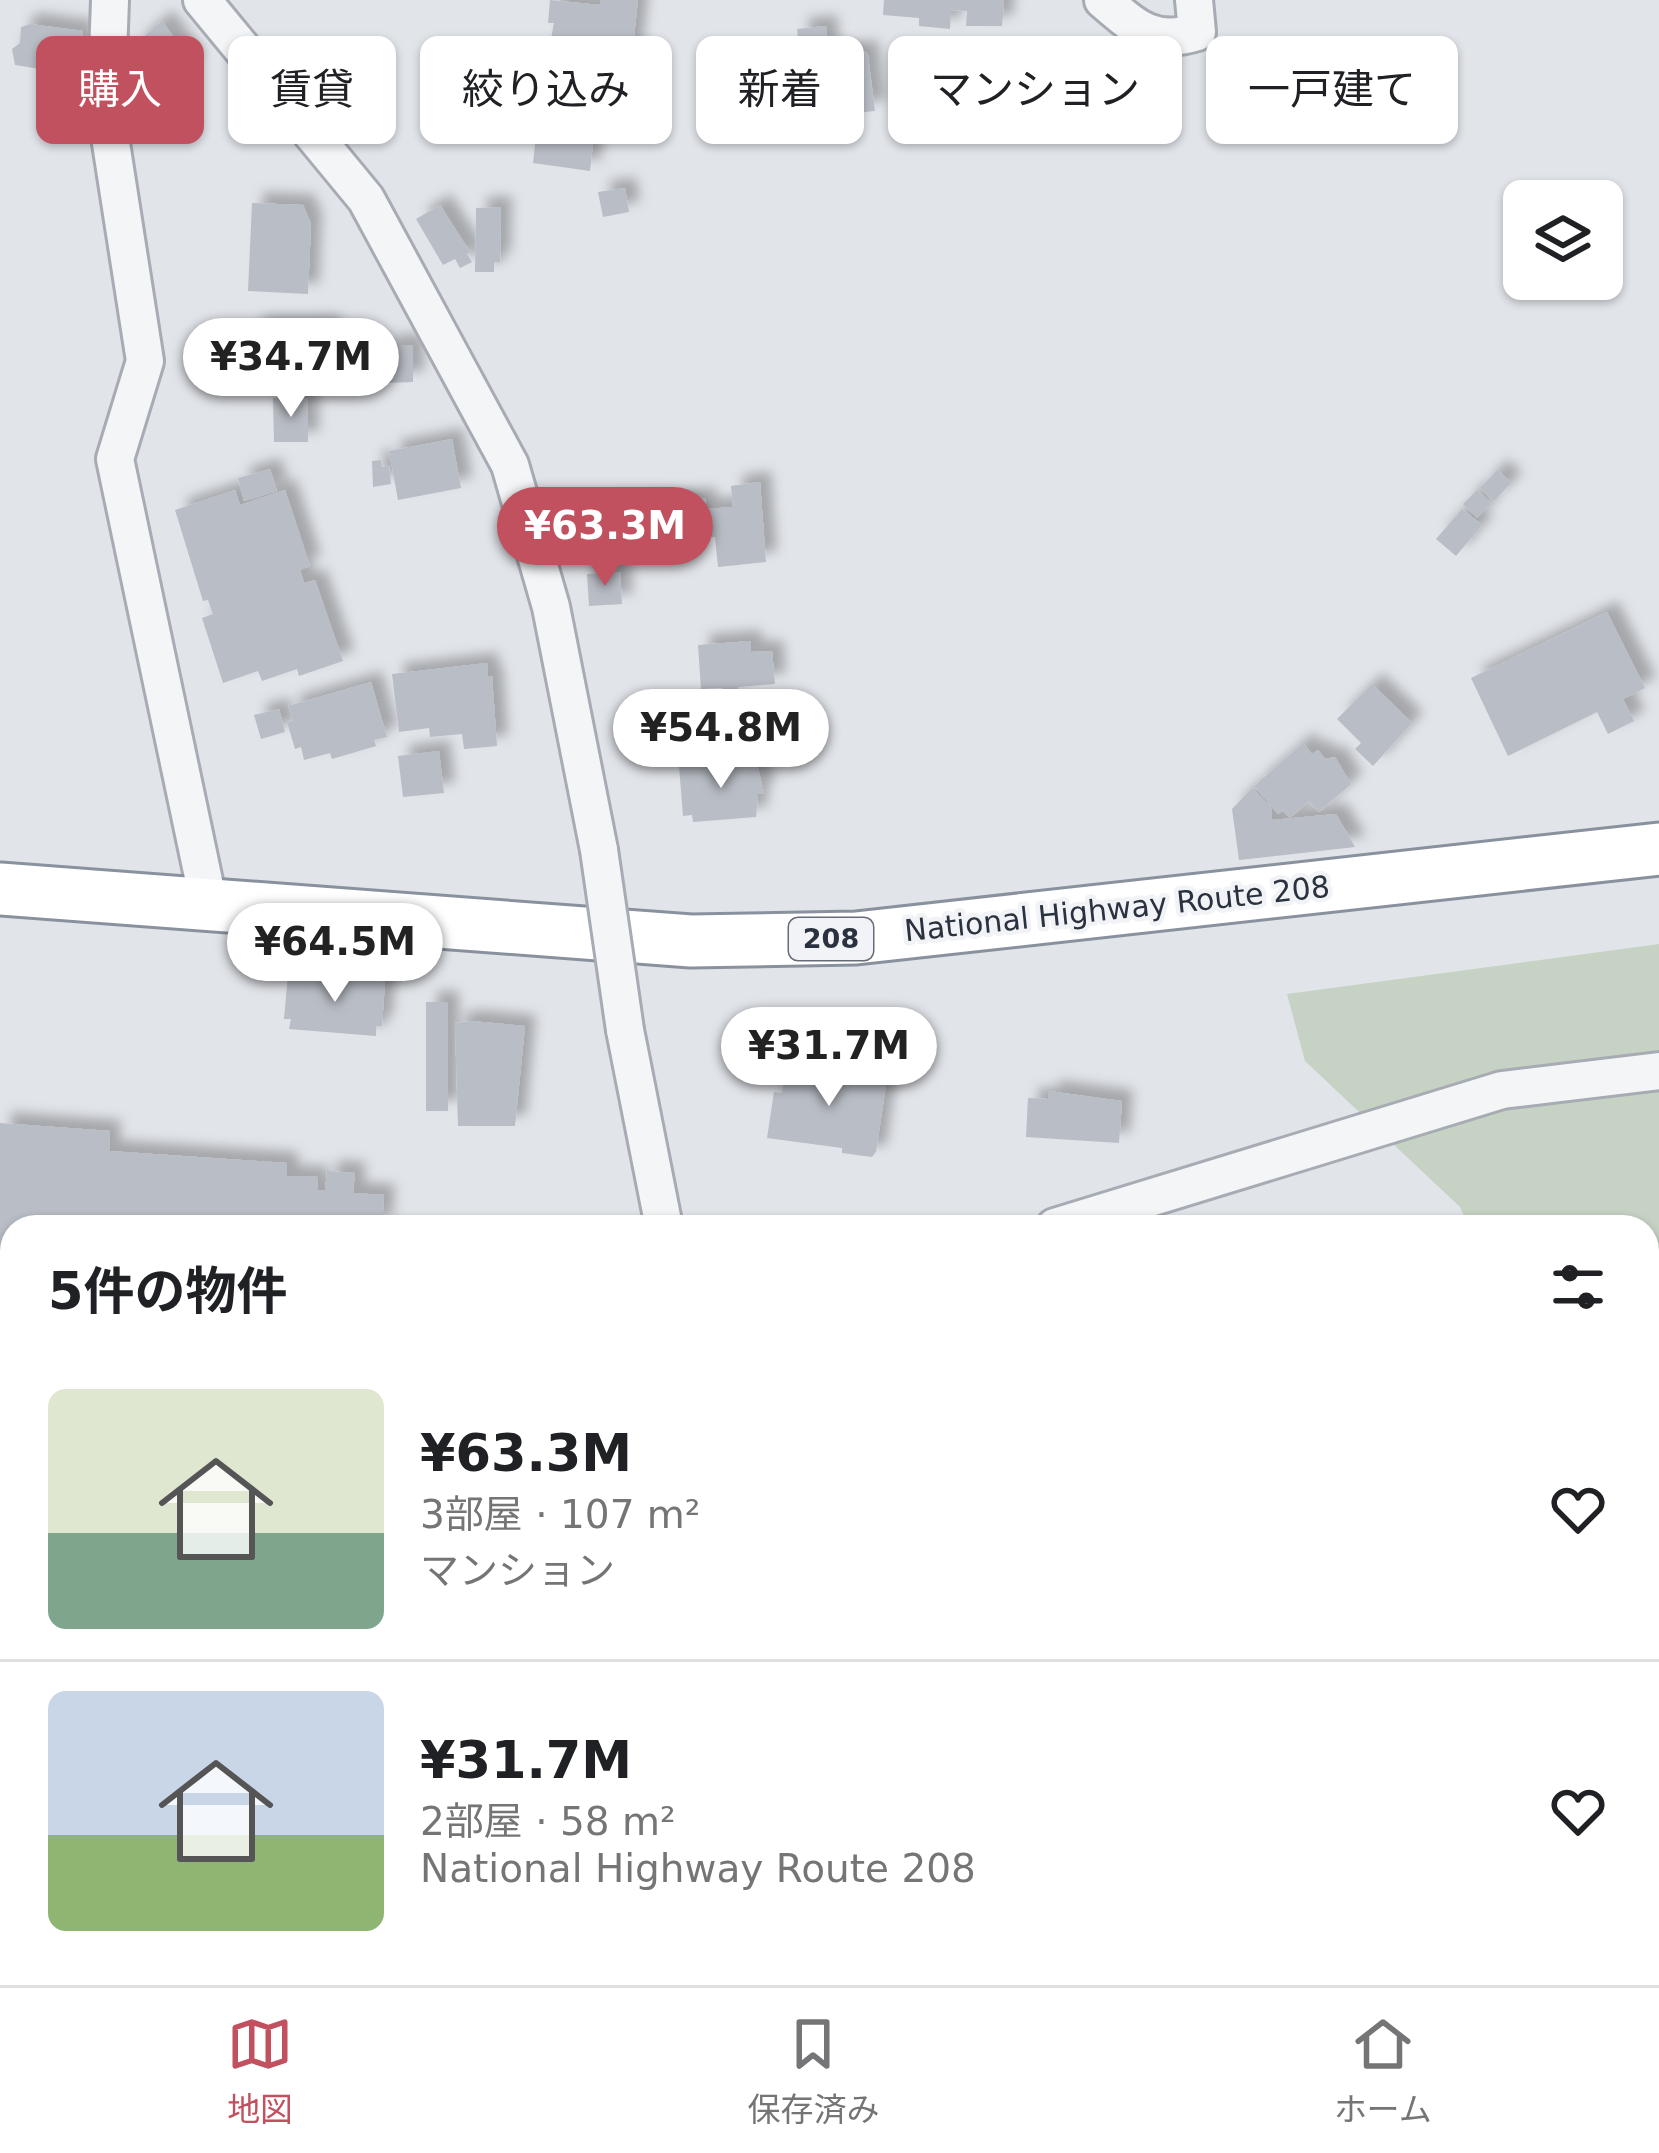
<!DOCTYPE html>
<html lang="ja">
<meta charset="utf-8">
<style>
:root{--surface:#fff;--page:#f2f2f2;--text:#202124;--muted:#757577;--line:#e0e0e0;--accent:#c2515f}
body{margin:0;font-family:"DejaVu Sans","Noto Sans JP",sans-serif;background:var(--page);color:var(--text);height:100vh;display:flex;flex-direction:column;font-size:45px;white-space:nowrap}
*{box-sizing:border-box;margin:0}
p{font-size:39px;color:var(--muted)}
.icon{flex:none;width:66px;height:66px;fill:none;stroke:currentColor;stroke-width:2;stroke-linecap:round;stroke-linejoin:round}
.map{position:relative;flex:1;overflow:hidden}
.details{position:absolute;left:0px;top:1215px;width:1659px;height:771px;display:flex;flex-direction:column;background:var(--surface);border-radius:36px 36px 0 0;box-shadow:0 3px 9px #0004}
.details>*{flex:none}
.guide{position:absolute;left:36px;top:36px;width:1587px;height:108px;display:flex;gap:24px}
.fabs{position:absolute;left:1503px;top:180px;display:grid;gap:24px}
.fabs a{display:grid;place-items:center;width:120px;height:120px;border-radius:18px;background:var(--surface);box-shadow:0 3px 9px #0004;font-size:60px}
.price{position:absolute;translate:-50% -102px;padding:0 27px;border-radius:42px;background:#fff;color:#222;font-size:39px;line-height:78px;filter:drop-shadow(0 3px 6px #0008)}
.price::after{content:'';position:absolute;left:50%;top:72px;width:36px;height:27px;margin-left:-18px;background:inherit;clip-path:polygon(0 0,100% 0,50% 100%)}
.price.current{background:var(--accent);color:#fff}
ul{padding:0;list-style:none}
li{display:flex;align-items:center;gap:36px;height:300px;padding:0 48px}
li+li{border-top:3px solid var(--line)}
li span{display:grid;place-items:center;flex:none;width:336px;height:240px;border-radius:18px;color:#555}
li>.icon{margin-inline-start:auto}
span .icon{width:144px;height:144px;fill:#fffc;stroke-width:1}
li b{font-size:51px}
h2{display:flex;justify-content:space-between;align-items:center;height:144px;padding:0 48px;font-size:51px}
.chip{padding:0 42px;border-radius:18px;background:var(--surface);box-shadow:0 3px 9px #0004;font-size:42px;line-height:108px}
.chip.current{background:var(--accent);color:#fff}
.menu{display:flex;justify-content:space-around;align-items:center;height:168px;border-top:3px solid var(--line);background:var(--surface);font-size:33px;color:var(--muted)}
.menu a{display:grid;justify-items:center;gap:6px}
.menu .current{color:var(--accent)}
.map>svg:first-child{display:block}
</style>
<div class="map">
<svg width="1659" height="1985" viewBox="0 0 1659 1985">
<defs>
<filter id="shadow"><feDropShadow dx="11" dy="-11" stdDeviation="6" flood-color="#0004"/></filter>
</defs>
<rect width="100%" height="100%" fill="#e1e4e9"/>
<!-- green -->
<path fill="#c6d2c3" d="M1659,944V1550L1647,1536V1227H1469L1460,1207L1305,1061L1287,994Z"/>
<!-- building -->
<path fill="#b9bdc5" filter="url(#shadow)" d="M550,0L600,5L601,0H638L632,54H638L636,78L545,69L554,23H548Z
M884,0H1004L1002,26H966L967,11L951,10L950,29L919,26V18L883,15Z
M162,21L192,62L158,91L135,64L143,57L133,46Z
M30,24L83,31L80,70H76V77L40,74V69L15,65L12,49L20,43L21,27Z
M826,26L829,55L865,51L868,55L875,111L832,115L830,95L811,97L810,89L803,84L797,29Z
M538,118L556,120L555,130L594,134L590,171L533,163Z
M625,188L629,212L603,217L598,192Z
M252,203L303,205L311,224L308,294L248,291Z
M440,205L470,252L467,254L472,262L460,268L455,259L443,265L416,219Z
M501,207L500,262H494V272H475L476,208Z
M330,326L331,363H317L318,376H253L252,327Z
M386,345H413V382L386,383Z
M273,398H308V442H274Z
M452,439L461,488L398,500L389,451Z
M381,460L382,467L389,466L391,484L373,487L372,461Z
M270,469L277,491L244,501L238,478Z
M1497,470L1511,483L1494,501L1480,488Z
M760,482L766,562L718,567L715,537L676,541L672,501L705,498L706,509L733,507L731,486Z
M235,490L240,505L285,490L310,566L300,570L304,583L315,580L343,661L299,676L297,669L262,681L258,671L223,683L202,618L213,614L208,600L203,601L175,510Z
M1477,490L1491,504L1477,518L1463,504Z
M668,505L669,547L603,549V523H610V506Z
M1462,509L1482,525L1456,556L1436,539Z
M620,572L622,604L589,606L587,574Z
M1607,612L1645,688L1623,699L1634,721L1608,734L1597,712L1508,756L1471,678Z
M751,641V652L772,651L775,684L738,687V693L722,694V688L701,689L698,645Z
M487,663L488,677L492,676L497,746L464,749L462,734L430,737L429,728L399,732L392,674Z
M371,682L387,737L374,740L376,746L332,759L330,753L304,760L301,747L295,749L287,722L293,721L288,706Z
M1372,684L1412,723L1373,766L1355,749L1361,743L1337,719Z
M279,709L285,732L261,739L254,715Z
M710,713L713,760L679,762L676,726L691,725L690,714Z
M1303,743L1312,754L1318,750L1325,759L1335,757L1351,784L1319,812L1309,801L1290,818L1283,810L1278,814L1254,786Z
M439,751L444,793L403,797L398,756Z
M756,760L764,793L758,794L756,817L693,822L692,815L683,816L679,766Z
M1252,788L1271,807L1272,820L1336,814L1355,847L1239,860L1232,809Z
M288,975L385,982L382,1026H376V1036L289,1029L291,1019H284Z
M426,1002H448V1111H426Z
M471,1021L525,1026L515,1126H458L455,1023Z
M807,1061L836,1066L835,1071L887,1078L876,1152L872,1157L842,1153V1148L767,1138L774,1092L782,1093L785,1072H805Z
M1048,1091L1122,1101L1119,1143L1026,1137L1028,1098L1048,1099Z
M0,1123L110,1131L109,1151L287,1163V1176L318,1177L317,1190L325,1191L327,1171L355,1173L353,1193L384,1195L382,1227H312L313,1223L284,1221L283,1227H12V1587L0,1586Z
M1659,1723V1746L1647,1749V1726Z
M890,1974H952L944,1985H905Z"/>
<g fill="none" stroke-linecap="round" stroke-linejoin="round">
<defs>
<path id="minor" d="M110,0L106,111L145,361L115,459L209,905
M202,0L366,199L510,465L551,607L599,850
M1103,0C1135,27 1153,46 1197,32L1194,0
M625,1030L664,1227
M1055,1227L1502,1090L1659,1071
M795,1974L798,1985"/>
<path id="highway" d="M0,889L691,941L856,938L1659,849"/>
</defs>
<!-- minor casing -->
<use href="#minor" stroke="#a7abb3" stroke-width="42"/>
<!-- highway casing -->
<use href="#highway" stroke="#8a919e" stroke-width="57"/>
<!-- path -->
<path stroke="#c0c2c7" stroke-width="6" stroke-dasharray="9 9" stroke-linecap="butt" d="M1450,1974L1456,1985"/>
<!-- minor -->
<use href="#minor" stroke="#f4f5f7" stroke-width="36"/>
<!-- highway -->
<use href="#highway" stroke="#fff" stroke-width="51"/>
<defs>
<path id="minor-bridge" d="M599,850L625,1030"/>
</defs>
<!-- minor-bridge casing -->
<use href="#minor-bridge" stroke="#a7abb3" stroke-width="42" stroke-linecap="butt"/>
<!-- minor-bridge -->
<use href="#minor-bridge" stroke="#f4f5f7" stroke-width="36"/>
</g>
<g text-anchor="middle" stroke-width="9" stroke-linejoin="round" paint-order="stroke">
<!-- shield labels -->
<rect fill="#f1f3f6" stroke="#666c76" stroke-width="3" x="789" y="918" width="84" height="42" rx="9"/>
<g font-size="27" font-weight="bold" fill="#2b323f">
<text x="831" y="948">208</text>
</g>
<!-- street labels -->
<g font-size="30" fill="#2b323f" stroke="#f1f3f6">
<text transform="translate(1117 909) rotate(-6)" y="10">National Highway Route 208</text>
</g>
</g>
</svg>
<div class="fabs">
<a><svg class="icon" aria-label="layers" viewBox="0 0 24 24"><path d="M12 4l9 5-9 5-9-5zM3 14l9 5 9-5"/></svg></a>
</div>
<b class="price" style="left:291px;top:420px">¥34.7M</b>
<b class="price current" style="left:605px;top:589px">¥63.3M</b>
<b class="price" style="left:721px;top:791px">¥54.8M</b>
<b class="price" style="left:335px;top:1005px">¥64.5M</b>
<b class="price" style="left:829px;top:1109px">¥31.7M</b>
<div class="guide">
<a class="chip current">購入</a>
<a class="chip">賃貸</a>
<a class="chip">絞り込み</a>
<a class="chip">新着</a>
<a class="chip">マンション</a>
<a class="chip">一戸建て</a>
</div>
<section class="details">
<h2>5件の物件<svg class="icon" aria-label="filters" viewBox="0 0 24 24"><path d="M4 7h16M4 17h16"/><circle cx="9" cy="7" r="2"/><circle cx="15" cy="17" r="2"/></svg></h2>
<ul>
<li><span style="background:linear-gradient(#dfe7d0 60%,#7fa58c 0)"><svg class="icon" aria-label="home" viewBox="0 0 24 24"><path d="M3 11l9-7 9 7M6 9v11h12V9"/></svg></span><div><b>¥63.3M</b><p>3部屋 · 107 m²</p><p>マンション</p></div><svg class="icon" aria-label="heart" viewBox="0 0 24 24"><path d="M12 20l-8-8c-3-5 5-10 8-4 3-6 11-1 8 4z"/></svg></li>
<li><span style="background:linear-gradient(#c9d6e8 60%,#8fb573 0)"><svg class="icon" aria-label="home" viewBox="0 0 24 24"><path d="M3 11l9-7 9 7M6 9v11h12V9"/></svg></span><div><b>¥31.7M</b><p>2部屋 · 58 m²</p><p>National Highway Route 208</p></div><svg class="icon" aria-label="heart" viewBox="0 0 24 24"><path d="M12 20l-8-8c-3-5 5-10 8-4 3-6 11-1 8 4z"/></svg></li>
</ul>
</section>
</div>
<nav class="menu">
<a class="current"><svg class="icon" aria-label="map" viewBox="0 0 24 24"><path d="M3 6l6-2 6 2 6-2v14l-6 2-6-2-6 2zM9 4v14M15 6v14"/></svg>地図</a>
<a><svg class="icon" aria-label="saved" viewBox="0 0 24 24"><path d="M7 4h10v16l-5-4-5 4z"/></svg>保存済み</a>
<a><svg class="icon" aria-label="home" viewBox="0 0 24 24"><path d="M3 11l9-7 9 7M6 9v11h12V9"/></svg>ホーム</a>
</nav>
